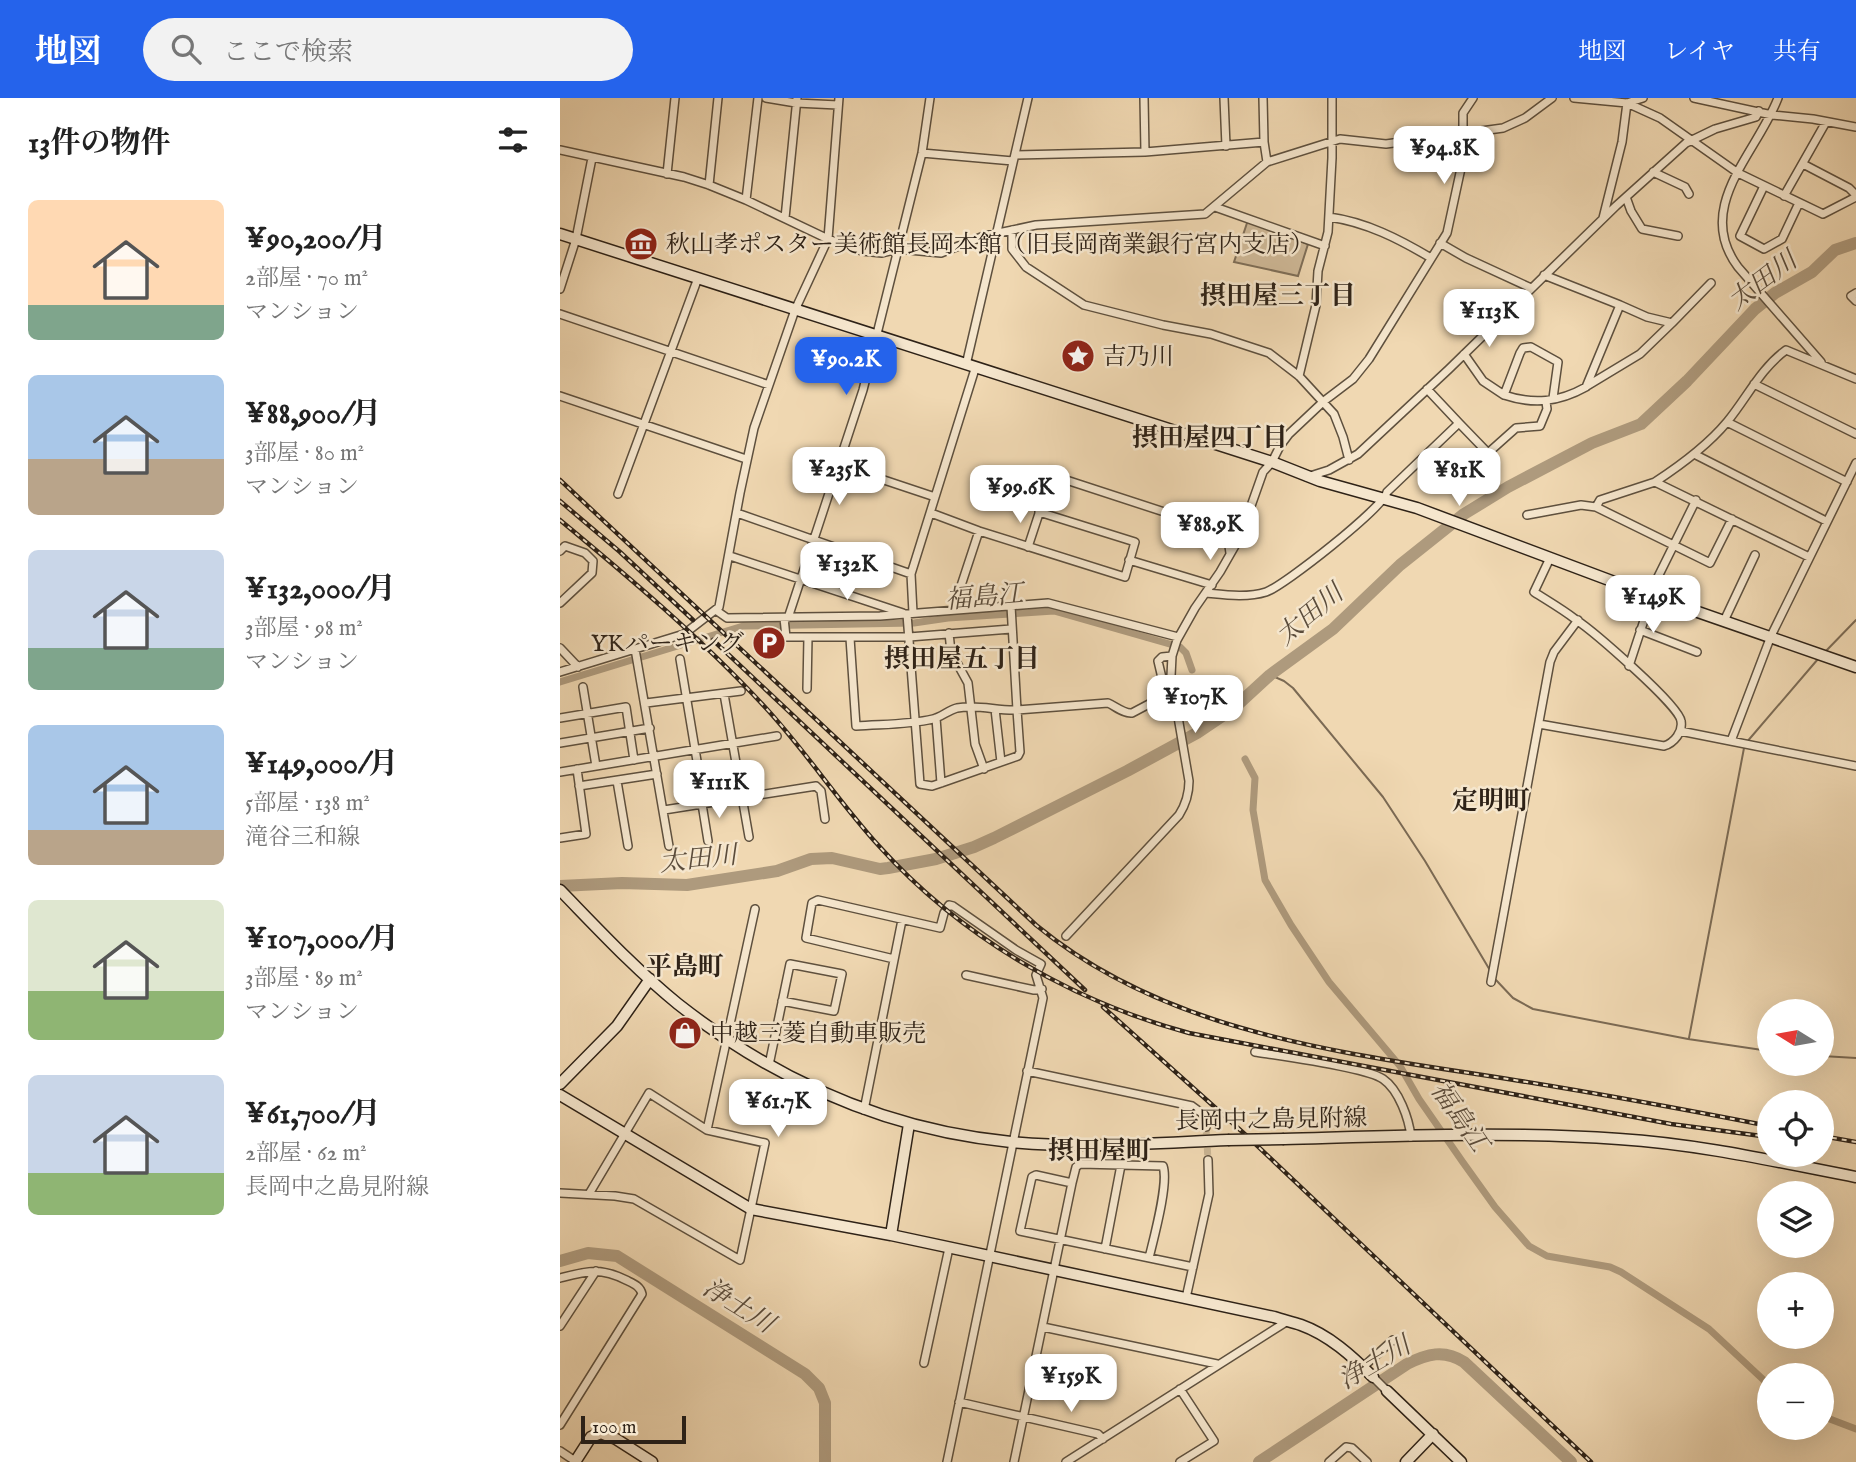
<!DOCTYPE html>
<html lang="ja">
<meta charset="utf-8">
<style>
:root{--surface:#fff;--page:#f2f2f2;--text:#222;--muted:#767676;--accent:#2563eb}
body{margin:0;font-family:"IM FELL English","Noto Serif JP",serif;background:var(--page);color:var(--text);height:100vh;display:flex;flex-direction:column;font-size:26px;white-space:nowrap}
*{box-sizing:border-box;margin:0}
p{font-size:23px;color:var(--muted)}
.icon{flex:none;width:38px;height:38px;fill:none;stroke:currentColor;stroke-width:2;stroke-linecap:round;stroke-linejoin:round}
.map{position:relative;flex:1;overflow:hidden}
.side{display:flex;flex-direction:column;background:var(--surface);width:560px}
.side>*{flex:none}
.needle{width:46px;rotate:281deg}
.tools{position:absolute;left:1197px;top:901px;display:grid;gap:14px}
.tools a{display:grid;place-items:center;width:77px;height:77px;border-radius:50%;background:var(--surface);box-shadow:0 7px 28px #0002;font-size:35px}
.scale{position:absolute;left:21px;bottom:18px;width:105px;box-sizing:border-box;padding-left:7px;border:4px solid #2e2217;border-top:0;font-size:19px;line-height:24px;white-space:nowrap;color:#2e2217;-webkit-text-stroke:5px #f5e6cd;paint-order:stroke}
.price{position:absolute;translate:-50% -60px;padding:0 16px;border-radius:14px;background:#fff;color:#222;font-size:23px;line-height:46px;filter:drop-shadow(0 2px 4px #0008)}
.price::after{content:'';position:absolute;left:50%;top:42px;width:21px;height:16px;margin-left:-10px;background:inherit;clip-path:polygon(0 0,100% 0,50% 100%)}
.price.on{background:var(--accent);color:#fff}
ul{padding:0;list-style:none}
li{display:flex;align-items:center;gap:21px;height:175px;padding:0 28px}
li span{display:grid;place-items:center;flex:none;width:196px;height:140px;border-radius:10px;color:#555}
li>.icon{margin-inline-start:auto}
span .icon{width:84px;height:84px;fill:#fffc;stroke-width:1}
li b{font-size:30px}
h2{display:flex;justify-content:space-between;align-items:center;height:84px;padding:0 28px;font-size:30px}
header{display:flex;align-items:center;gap:42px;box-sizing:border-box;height:98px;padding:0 35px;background:var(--accent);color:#fff}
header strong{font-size:33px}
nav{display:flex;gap:38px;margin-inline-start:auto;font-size:24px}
.search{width:490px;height:63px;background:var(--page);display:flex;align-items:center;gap:18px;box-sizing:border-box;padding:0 24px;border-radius:38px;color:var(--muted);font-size:26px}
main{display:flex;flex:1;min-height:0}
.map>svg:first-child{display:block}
</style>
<header>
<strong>地図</strong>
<div class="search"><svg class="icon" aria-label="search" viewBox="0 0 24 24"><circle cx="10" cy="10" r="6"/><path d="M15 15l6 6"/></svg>ここで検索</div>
<nav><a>地図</a><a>レイヤ</a><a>共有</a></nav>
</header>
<main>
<section class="side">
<h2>13件の物件<svg class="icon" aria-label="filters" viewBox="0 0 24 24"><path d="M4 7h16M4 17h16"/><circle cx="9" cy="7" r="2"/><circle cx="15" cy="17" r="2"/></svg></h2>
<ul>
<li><span style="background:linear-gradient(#ffd9b3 75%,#7fa58c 0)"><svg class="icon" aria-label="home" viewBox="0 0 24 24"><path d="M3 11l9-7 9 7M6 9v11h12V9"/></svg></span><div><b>¥90,200/月</b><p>2部屋 · 70 m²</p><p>マンション</p></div></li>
<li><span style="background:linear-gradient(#a9c7e8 60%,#b9a48a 0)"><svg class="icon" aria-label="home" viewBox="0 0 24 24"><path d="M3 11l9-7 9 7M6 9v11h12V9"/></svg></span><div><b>¥88,900/月</b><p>3部屋 · 80 m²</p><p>マンション</p></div></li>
<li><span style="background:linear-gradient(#c9d6e8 70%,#7fa58c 0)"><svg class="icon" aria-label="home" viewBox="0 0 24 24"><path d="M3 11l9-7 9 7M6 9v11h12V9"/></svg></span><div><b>¥132,000/月</b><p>3部屋 · 98 m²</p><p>マンション</p></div></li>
<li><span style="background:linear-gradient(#a9c7e8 75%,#b9a48a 0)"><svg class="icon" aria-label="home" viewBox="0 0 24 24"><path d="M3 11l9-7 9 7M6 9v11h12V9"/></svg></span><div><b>¥149,000/月</b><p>5部屋 · 138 m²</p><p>滝谷三和線</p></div></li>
<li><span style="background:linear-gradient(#dfe7d0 65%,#8fb573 0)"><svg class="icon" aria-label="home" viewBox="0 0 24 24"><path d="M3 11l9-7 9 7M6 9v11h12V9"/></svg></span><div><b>¥107,000/月</b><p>3部屋 · 89 m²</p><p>マンション</p></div></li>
<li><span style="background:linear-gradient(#c9d6e8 70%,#8fb573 0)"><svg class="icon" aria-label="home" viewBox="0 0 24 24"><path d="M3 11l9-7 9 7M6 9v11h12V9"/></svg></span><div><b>¥61,700/月</b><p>2部屋 · 62 m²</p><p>長岡中之島見附線</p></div></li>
</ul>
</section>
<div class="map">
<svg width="1296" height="1364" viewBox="0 0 1296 1364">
<rect width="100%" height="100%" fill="#f0d8b2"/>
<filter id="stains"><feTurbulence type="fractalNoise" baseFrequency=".00286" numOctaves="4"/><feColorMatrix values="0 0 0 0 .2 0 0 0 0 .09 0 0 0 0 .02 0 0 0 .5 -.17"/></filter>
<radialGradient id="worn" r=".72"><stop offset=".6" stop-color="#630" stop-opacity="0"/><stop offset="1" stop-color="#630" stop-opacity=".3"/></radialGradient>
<!-- green -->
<path fill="#cfb998" stroke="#7e6e58" stroke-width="2" d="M688,122L748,146L738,178L674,164Z"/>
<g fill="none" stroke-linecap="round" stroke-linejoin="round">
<!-- stream -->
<path stroke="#7b6a54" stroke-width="2" d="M1264,555L1296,522
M710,577L724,583L733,590L823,699L865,763L931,874
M1186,645L1258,561
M936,882L953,900L973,911L1128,941L1209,953
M1129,940L1184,650
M1262,958L1296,960"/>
<!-- canal -->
<path stroke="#ae9a7d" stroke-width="7" d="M0,584L183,528L354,525L388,520L494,513L620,549L626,555L632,572
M685,661L695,680L693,712L705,782L731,827L769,884L840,968L859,1001L902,1063L935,1109L969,1148L987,1158L1050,1169L1061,1174L1149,1231L1209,1287
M1262,1318L1296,1331"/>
<!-- river -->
<path stroke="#ae9a7d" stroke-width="12" d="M0,788L62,785L127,787L217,773L251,761L272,760L320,771L328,770L376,761L414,749L434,740L567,673L637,635L674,610L710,577L773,531L840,467L904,416L948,389L1032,345L1081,326L1127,283L1195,211L1215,195L1252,174L1275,152L1296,145
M0,1163L28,1155L57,1158L245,1276L259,1290L265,1305V1364
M699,1364L847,1266C867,1256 884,1251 904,1264L1011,1364"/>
<!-- street-tunnel -->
<path stroke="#c9b493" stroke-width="7" stroke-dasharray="7 3.5" stroke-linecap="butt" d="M646,1029L648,1062"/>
<defs>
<path id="street" d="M206,0L236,5L278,7
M584,0L585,54
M664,0L666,48
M703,0L704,44L707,64
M1014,0L1067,5L1083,0
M1134,0L1212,17L1253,21L1296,29
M1218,0C1197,55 1133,109 1178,169L1261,264
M1067,5L1100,20L1178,75L1263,116L1296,99
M0,52L124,79L149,87L186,102L268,141L302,153L322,155L338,151L381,155L424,138L476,127L645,116L707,64L780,41L826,46L943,30L965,20L992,0
M362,55L453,63
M455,57L585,54L704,44
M1243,66L1289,90L1296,97
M1093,74L1125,89L1129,96
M107,76L115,0
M149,87L158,0
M1204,88L1180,138L1204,151L1222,141L1239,105
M1224,98L1266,24
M1066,99L1071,113L1082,131L1118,138
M186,102L198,0
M655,109L765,148
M769,119C806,124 839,141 871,160
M225,120L237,0
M1043,120L1062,44L1067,5
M452,132V151L466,169L524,207L603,227L651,236L709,255L739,278L774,316L783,339L789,362
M880,145L906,160L971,190
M0,191L16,141L32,60
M1296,195L1291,198L1296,203
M0,216L209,287
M1112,225L1151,185
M904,256L923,283L944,297L960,255L963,250L971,249L998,264L993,300
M406,267L468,0
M739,278L756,207L758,173L768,134L772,60V0
M1194,286L1296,336
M1027,288L1080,256L1112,225L1087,219L1060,207
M944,297C974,307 999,304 1026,289L1060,207L984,177
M0,298L186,361
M1167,324L1287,384
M899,325L928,355L956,330L980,328L987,311L986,304
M1134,356L1266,423
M279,367L375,399
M747,379L769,372L798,356L889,271L1056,108L1126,45L1155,31L1196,19L1199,13
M1095,384L1040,402L1036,409L1150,465L1172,421
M58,396L138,180
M177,415L351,476
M371,415L419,433L565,479L575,444L479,414
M967,417L1021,407L1036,409
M468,449L490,382L494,378L641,426L663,440L669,448L670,455
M0,453L5,448L25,455L33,463L32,475L0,505
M170,458L343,515
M1249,459L1095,384C1121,367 1147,348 1167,324C1187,300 1200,271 1226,252L1296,281
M569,462L652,487
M646,495C666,497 687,500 706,494C724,488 825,408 827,394L899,325L867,291
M1089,497L1136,402
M451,508L457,612L548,605C555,608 564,616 572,615L606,597L598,563L602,559L612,558
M393,512L419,433
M157,513L167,520L320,518L488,505L618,539
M353,515L351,476L415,271
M224,520L226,539H349L451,531
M228,520L303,292L362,55L370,0
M1164,523L1195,457
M1080,532L1137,554
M389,535L391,554L408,585L415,646L424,671
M290,540L296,628C321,626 348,627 373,621C381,619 389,612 397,610C418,606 437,613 457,612L460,654L458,658L381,685L372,688L360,686L347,516
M0,550L18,569
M75,551L109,748
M120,561L144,705
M1069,568L1092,498
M0,574L124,536L159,509L180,395L194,330L235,212L268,141L279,0
M23,589L36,668
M247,591L248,539
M164,596L189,739
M86,605L181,593
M435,611L441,664
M0,620L66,609L74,662
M376,620L381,685
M979,626L1104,648C1114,645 1123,634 1121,623C1119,607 1033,533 1015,521C1002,511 988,503 974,494L990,460
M1120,633L1296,668
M1171,643L1211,538L1296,365
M0,645L90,630
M0,674L217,638
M57,683L68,748
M19,688L97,676
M142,706L148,743
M104,712L256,688L261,693L265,721
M0,740L26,736L17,671
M506,838L619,717C626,706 629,696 629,683L611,578L612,558L617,542L635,510L660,474L680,439L703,374L712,364L720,348L729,336L764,303L793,281L809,261L887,135L903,61V15L913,0
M334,861L246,840L252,805L258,802L380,830L384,815L389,807L393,808L456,852L481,866L476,877L483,900L387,1364
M406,877L474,892L482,891
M931,884L990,564L994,554L1018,522
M695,954C721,958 805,969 823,981C839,992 849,1021 851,1039
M209,967L230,866L282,876L274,913L222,903
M467,973L632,1008L643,1016L646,1029
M304,1012L342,822
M147,1032L195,811
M0,1095L55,1098L74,1101L180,1162L205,1045L147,1032L89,995L29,1096
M545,1151L561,1067
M589,1160C594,1139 609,1085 603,1068L520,1066L516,1069L512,1085L476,1077L472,1079L460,1133L633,1169
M0,1180C27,1173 40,1169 66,1182C74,1186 80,1188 82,1196L0,1327
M626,1200L649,1096L648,1062
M0,1228L36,1173
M483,1229L657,1266
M364,1265L389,1150
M803,1269L833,1242
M813,1279L827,1293
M399,1304L538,1336L543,1341
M0,1353L15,1363
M454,1364L512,1085
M506,1364L726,1224
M620,1364L654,1343L620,1291
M769,1364L786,1349L792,1350L807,1364"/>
<path id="secondary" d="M0,136L712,364L760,383L857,410L1089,497L1296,569
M0,792C38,831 76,872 118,906C215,982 327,1032 451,1044C523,1051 596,1045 668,1042
M0,986L57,928L90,881
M0,997L191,1111L331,1137L714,1219C723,1222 732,1224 741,1227C769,1237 792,1258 813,1279
M724,1041C836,1038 948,1033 1059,1041C1139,1046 1218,1064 1296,1079
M331,1137L349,1026
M827,1293L901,1364
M15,1364L31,1339L41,1335L56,1341L92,1364
M846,1364L873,1336"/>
</defs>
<!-- street casing -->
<use href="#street" stroke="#5e503e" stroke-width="10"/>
<!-- secondary casing -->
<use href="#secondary" stroke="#2e2217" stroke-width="13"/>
<!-- street -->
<use href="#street" stroke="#f5e6cd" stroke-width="7"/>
<!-- secondary -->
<use href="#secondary" stroke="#f5e6cd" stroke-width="10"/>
<defs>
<path id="rail" d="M0,382L476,827C608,936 784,955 948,981C1036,995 1122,1011 1209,1028
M0,403L60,454L133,522
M0,422C71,481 141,540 204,608C245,652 278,703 319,748C401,839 511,903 629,935L1111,1026L1209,1039
M153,542L525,892
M543,909L688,1039L1031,1364
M1262,1038L1296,1044"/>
</defs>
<!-- rail casing -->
<use href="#rail" stroke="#2e2217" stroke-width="4.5"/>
<!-- rail -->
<use href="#rail" stroke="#f5e6cd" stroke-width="2" stroke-dasharray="5" stroke-linecap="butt"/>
<defs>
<path id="secondary-bridge" d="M668,1042L724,1041"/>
</defs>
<!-- secondary-bridge casing -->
<use href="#secondary-bridge" stroke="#2e2217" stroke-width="13" stroke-linecap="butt"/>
<!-- secondary-bridge -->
<use href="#secondary-bridge" stroke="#f5e6cd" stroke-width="10"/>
</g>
<!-- icons -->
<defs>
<symbol id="museum-disc" viewBox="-11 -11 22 22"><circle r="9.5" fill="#8f2418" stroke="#f5e6cd"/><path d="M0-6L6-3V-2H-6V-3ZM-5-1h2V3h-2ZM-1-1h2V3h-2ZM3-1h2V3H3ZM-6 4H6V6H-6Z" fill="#fff"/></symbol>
<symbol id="sight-disc" viewBox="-11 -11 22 22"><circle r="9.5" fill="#8f2418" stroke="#f5e6cd"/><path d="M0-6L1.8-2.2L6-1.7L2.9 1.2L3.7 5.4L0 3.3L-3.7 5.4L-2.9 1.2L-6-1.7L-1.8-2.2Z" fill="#fff"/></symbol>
<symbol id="parking-disc" viewBox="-11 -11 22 22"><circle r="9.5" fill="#8f2418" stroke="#f5e6cd"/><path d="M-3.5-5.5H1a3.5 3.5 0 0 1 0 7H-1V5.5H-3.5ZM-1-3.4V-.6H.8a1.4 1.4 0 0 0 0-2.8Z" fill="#fff"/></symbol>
<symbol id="shop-disc" viewBox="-11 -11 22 22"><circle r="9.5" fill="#8f2418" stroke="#f5e6cd"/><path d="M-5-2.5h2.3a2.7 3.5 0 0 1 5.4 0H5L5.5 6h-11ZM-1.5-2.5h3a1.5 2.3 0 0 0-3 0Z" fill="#fff"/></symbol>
</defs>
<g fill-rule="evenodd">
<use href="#museum-disc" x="62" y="127" width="38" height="38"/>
<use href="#sight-disc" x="499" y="239" width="38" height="38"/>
<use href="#parking-disc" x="190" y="526" width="38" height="38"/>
<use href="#shop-disc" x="106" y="916" width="38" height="38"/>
</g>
<g text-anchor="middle" stroke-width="5" stroke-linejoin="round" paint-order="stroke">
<!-- poi labels -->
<g font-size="24" fill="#2e2217" stroke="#f5e6cd" text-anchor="start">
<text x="106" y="154">秋山孝ポスター美術館長岡本館（旧長岡商業銀行宮内支店）</text>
<text x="542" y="266">吉乃川</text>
<text x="184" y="553" text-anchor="end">YKパーキング</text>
<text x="150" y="943">中越三菱自動車販売</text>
</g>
<!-- street labels -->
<g font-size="24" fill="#2e2217" stroke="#f5e6cd">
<text transform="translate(711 1021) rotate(-1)" y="8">長岡中之島見附線</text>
</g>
<!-- water labels -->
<g font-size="26" font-style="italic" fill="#5b4c3b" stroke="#f5e6cd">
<text transform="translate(1202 182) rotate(-37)" y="9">太田川</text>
<text transform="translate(424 498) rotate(-5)" y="9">福島江</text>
<text transform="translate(749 516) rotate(-40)" y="9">太田川</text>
<text transform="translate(138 760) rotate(-6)" y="9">太田川</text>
<text transform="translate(900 1018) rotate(55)" y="9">福島江</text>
<text transform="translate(179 1207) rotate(32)" y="9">浄土川</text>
<text transform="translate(814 1264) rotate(-30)" y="9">浄土川</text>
</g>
<!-- neighbourhood labels -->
<g font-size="26" font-weight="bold" fill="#2e2217" stroke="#f5e6cd">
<text x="718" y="206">摂田屋三丁目</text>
<text x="650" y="348">摂田屋四丁目</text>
<text x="402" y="569">摂田屋五丁目</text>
<text x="931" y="711">定明町</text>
<text x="125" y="877">平島町</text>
<text x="540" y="1061">摂田屋町</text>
</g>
</g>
<rect width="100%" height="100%" filter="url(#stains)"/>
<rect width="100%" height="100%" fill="url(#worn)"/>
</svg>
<div class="tools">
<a><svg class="needle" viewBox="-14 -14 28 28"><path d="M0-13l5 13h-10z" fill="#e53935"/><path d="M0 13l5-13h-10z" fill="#767676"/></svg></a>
<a><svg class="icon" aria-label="locate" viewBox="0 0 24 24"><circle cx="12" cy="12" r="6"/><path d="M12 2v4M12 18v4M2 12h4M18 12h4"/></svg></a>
<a><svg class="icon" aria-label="layers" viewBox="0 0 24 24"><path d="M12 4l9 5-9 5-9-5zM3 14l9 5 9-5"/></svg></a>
<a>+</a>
<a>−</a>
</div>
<div class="scale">100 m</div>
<b class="price" style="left:884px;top:88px">¥94.8K</b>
<b class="price" style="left:929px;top:251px">¥113K</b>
<b class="price on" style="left:286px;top:299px">¥90.2K</b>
<b class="price" style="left:279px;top:409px">¥235K</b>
<b class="price" style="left:899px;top:410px">¥81K</b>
<b class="price" style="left:460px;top:427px">¥99.6K</b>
<b class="price" style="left:650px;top:464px">¥88.9K</b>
<b class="price" style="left:287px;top:504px">¥132K</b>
<b class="price" style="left:1093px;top:537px">¥149K</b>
<b class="price" style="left:635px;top:637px">¥107K</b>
<b class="price" style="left:159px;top:722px">¥111K</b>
<b class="price" style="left:218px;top:1041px">¥61.7K</b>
<b class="price" style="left:511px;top:1316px">¥159K</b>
</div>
</main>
